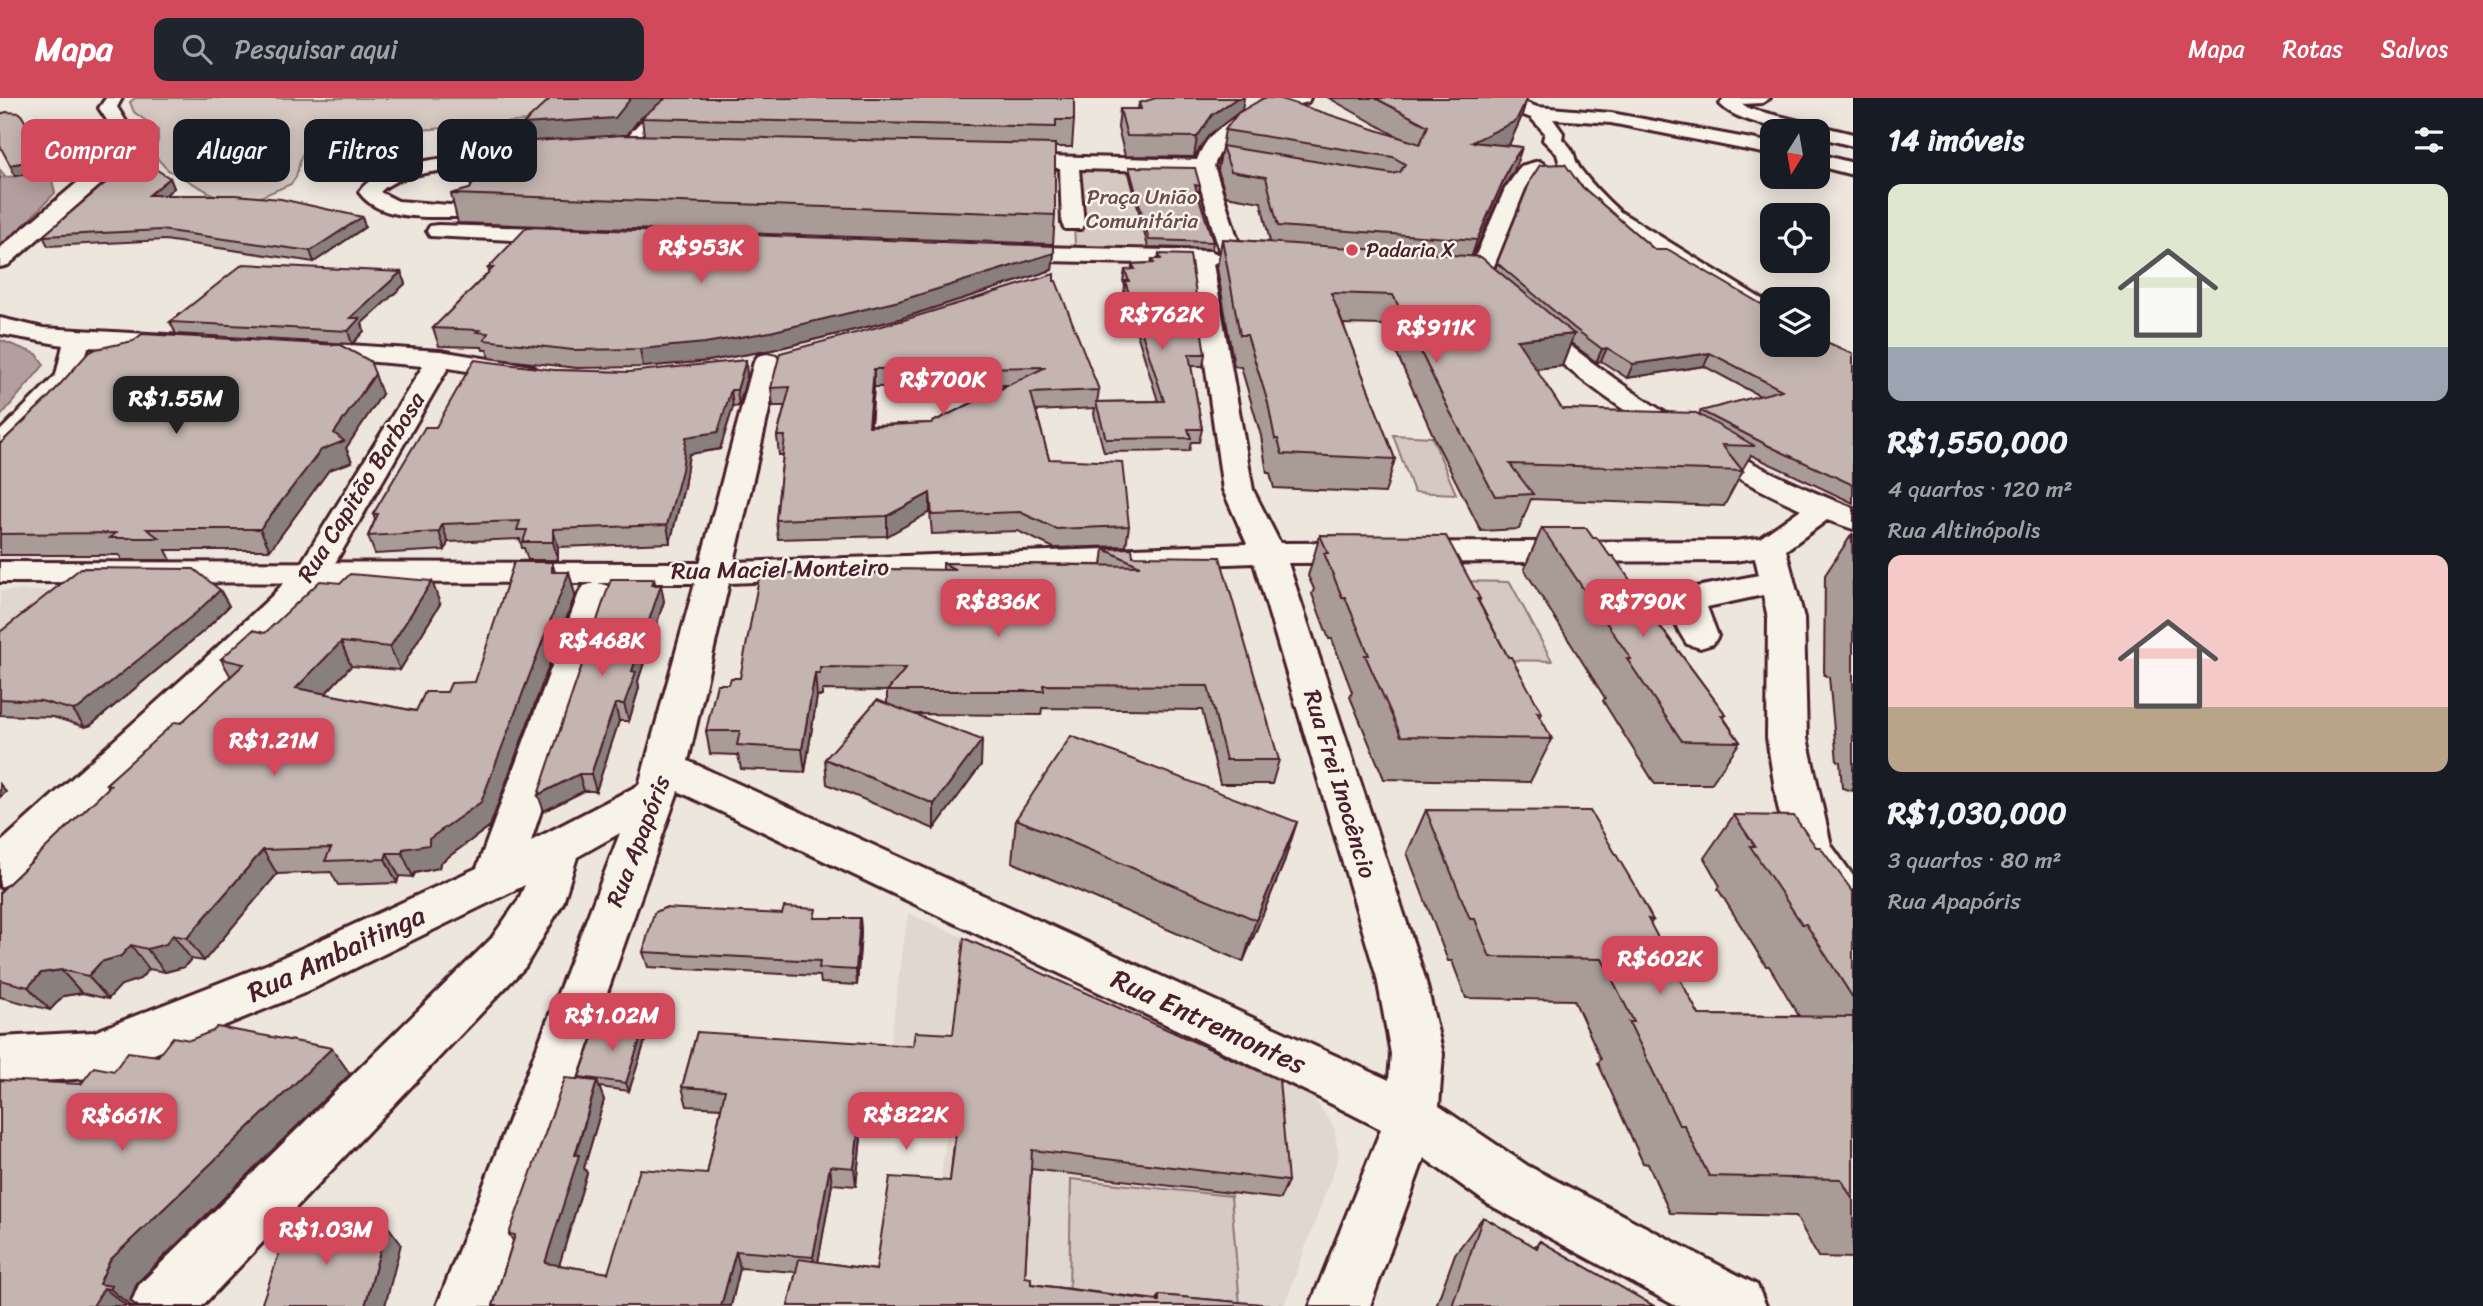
<!DOCTYPE html>
<html lang="pt">
<meta charset="utf-8">
<style>
:root{--surface:#171b24;--page:#20242c;--text:#f1f3f6;--muted:#9ea1a6;--accent:#d1495b}
body{margin:0;font-family:Sriracha,sans-serif;background:var(--page);color:var(--text);height:100vh;display:flex;flex-direction:column;font-size:26px;white-space:nowrap}
*{box-sizing:border-box;margin:0}
p{font-size:23px;color:var(--muted)}
.icon{flex:none;width:38px;height:38px;fill:none;stroke:currentColor;stroke-width:2;stroke-linecap:round;stroke-linejoin:round}
.map{position:relative;flex:1;overflow:hidden}
.details{display:flex;flex-direction:column;background:var(--surface);width:630px}
.details>*{flex:none}
.hud{position:absolute;left:21px;top:21px;width:665px;height:63px;display:flex;gap:14px}
.needle{width:46px;rotate:191deg}
.fabs{position:absolute;left:1760px;top:21px;display:grid;gap:14px}
.fabs a{display:grid;place-items:center;width:70px;height:70px;border-radius:14px;background:var(--surface);box-shadow:0 4px 18px #0003;font-size:35px}
.price{position:absolute;translate:-50% -60px;padding:0 16px;border-radius:14px;background:var(--accent);color:#fff;font-size:23px;line-height:46px;filter:drop-shadow(0 2px 4px #0008)}
.price::after{content:'';position:absolute;left:50%;top:42px;width:21px;height:16px;margin-left:-10px;background:inherit;clip-path:polygon(0 0,100% 0,50% 100%)}
.price.current{background:#222;color:#fff}
ul{padding:0;list-style:none}
li{display:grid;align-content:center;gap:14px;height:371px;padding:0 35px}
li span{display:grid;place-items:center;height:217px;border-radius:14px;color:#555}
li>.icon{margin-inline-start:auto}
span .icon{width:126px;height:126px;fill:#fffc;stroke-width:1}
li b{font-size:30px}
h2{display:flex;justify-content:space-between;align-items:center;height:84px;padding:0 35px;font-size:30px}
.pill{padding:0 24px;border-radius:14px;background:var(--surface);box-shadow:0 4px 18px #0003;font-size:24px;line-height:63px}
.pill.current{background:var(--accent);color:#fff}
header{display:flex;align-items:center;gap:42px;box-sizing:border-box;height:98px;padding:0 35px;background:var(--accent);color:#fff}
header strong{font-size:33px}
nav{display:flex;gap:38px;margin-inline-start:auto;font-size:24px}
.search{width:490px;height:63px;background:var(--page);display:flex;align-items:center;gap:18px;box-sizing:border-box;padding:0 24px;border-radius:14px;color:var(--muted);font-size:26px}
main{display:flex;flex:1;min-height:0}
.map>svg:first-child{display:block}
</style>
<header>
<strong>Mapa</strong>
<div class="search"><svg class="icon" aria-label="search" viewBox="0 0 24 24"><circle cx="10" cy="10" r="6"/><path d="M15 15l6 6"/></svg>Pesquisar aqui</div>
<nav><a>Mapa</a><a>Rotas</a><a>Salvos</a></nav>
</header>
<main>
<div class="map">
<svg width="1853" height="1208" viewBox="0 0 1853 1208">
<rect width="100%" height="100%" fill="#ece6dd"/>
<filter id="ink" filterUnits="userSpaceOnUse"><feTurbulence type="fractalNoise" baseFrequency=".0143" numOctaves="2"/><feDisplacementMap in="SourceGraphic" scale="14" xChannelSelector="R" yChannelSelector="G"/><feConvolveMatrix kernelMatrix="1 2 1 2 8 2 1 2 1" color-interpolation-filters="sRGB"/></filter>
<g filter="url(#ink)">
<!-- built -->
<path fill="#e0d7d0" d="M76,492L0,553V493Z
M908,815L1285,980L1313,1000L1334,1029L1339,1058L1284,1208H1118L1029,1197L938,1100L958,957L889,952Z"/>
<!-- green -->
<path fill="#d5c9c2" stroke="#907476" stroke-width="2" d="M135,0H653L551,21L327,40L309,46L301,59L296,79L291,86L258,100L216,98L168,72L153,56L158,43V32L134,14L130,4Z
M1072,70L1170,74L1202,126L1211,151L1075,149Z
M1393,337L1432,339L1456,396L1414,394Z
M1461,483L1510,484L1552,563L1499,562Z
M1071,1081L1231,1098L1240,1208L1069,1197Z"/>
<!-- water -->
<path fill="#b39f9d" stroke="#896c6f" stroke-width="2" d="M0,72L6,79L48,75L51,77L55,95L0,152Z
M0,242L37,256L44,267L0,319Z"/>
<g fill="none" stroke-linecap="round" stroke-linejoin="round">
<defs>
<path id="minor" d="M1281,0H1310L1308,4C1268,14 1229,26 1214,68L1244,161L1241,166H1225L1222,161L1213,166L1253,392L1280,445L1734,443L1760,440L1801,411C1711,370 1626,319 1550,256C1522,234 1497,209 1470,185L1466,180L1505,91L1521,68L1539,63L1549,69L1546,73L1535,76L1525,91L1490,178C1516,200 1541,224 1567,245C1653,313 1751,371 1853,410V431L1827,422L1786,452L1804,520L1807,640L1831,747L1853,778V833L1837,827L1788,752L1777,704L1767,640L1768,520L1763,497L1707,509L1718,538L1713,546L1700,550L1687,546C1675,528 1662,504 1686,491L1759,477L1755,460L1734,463L1288,465L1425,880L1443,956L1439,1008L1528,1068L1757,1187L1766,1208H1676L1488,1106L1424,1060L1370,1208H1310L1381,1031L1310,995L678,693L497,1208H437L620,735L577,759L563,805L525,869L202,1208H130L139,1187L491,841L518,803L525,787L302,896L112,973L94,980L0,985V939L94,934L268,866L477,770L579,495L584,488L594,485L0,484V464L700,465L754,264L758,258L767,256L776,258L780,264L734,464L1247,446L1223,392L1191,166L1001,162L993,160L990,155L993,150L1001,148L1211,153L1221,158L1196,74L1079,71L1084,126L1081,131H1065L1062,126L1060,70L1004,69L994,63L1004,57L1197,62C1211,25 1245,11 1281,0ZM1254,465L1377,880L1391,956L1389,982L688,663L729,485ZM598,485H695L639,687L531,743L613,495L608,488Z
M1489,0H1513L1537,9L1611,15L1773,45V57L1611,25L1553,21L1563,35L1562,41C1579,56 1571,59 1581,72C1592,87 1605,100 1619,113L1773,208V226L1764,224L1605,121L1589,107L1562,74L1557,56L1543,42L1545,35L1531,20L1491,4Z
M1724,0H1770L1762,5L1742,6L1750,11L1853,36V48L1818,39V33C1792,33 1738,26 1720,6Z
M689,3L698,8L695,12C660,20 654,28 634,58H620L618,54C635,24 654,8 689,3Z
M538,54L548,60L545,64C503,74 410,63 380,94L398,103L475,109L478,113L475,117L468,119C435,118 380,125 359,94C386,55 493,57 538,54Z
M1818,56L1853,65V77L1818,68Z
M438,127L571,131L579,133L582,138L579,143L571,145L430,138L427,133L430,128Z
M440,253L525,267L534,269L538,275L534,281L525,283L431,267L427,261L431,255Z"/>
<path id="major" d="M106,0H122L117,9L134,36L133,48L122,68L8,167L0,169V150L111,56L116,36L99,10Z
M0,220L43,230L184,238L193,241L197,246L193,251L184,254L88,249L82,279L78,285L10,356L0,359V333L56,277L63,247L0,236Z
M303,244L440,253L449,255L453,261L331,472L296,514L16,783L0,789V745L199,566L272,498L300,467L423,268L294,257L290,252L294,247Z"/>
</defs>
<!-- minor casing -->
<use href="#minor" stroke="#4a1f2b" stroke-width="6"/>
<!-- major casing -->
<use href="#major" stroke="#4a1f2b" stroke-width="6"/>
<!-- path -->
<path stroke="#4a1f2b" stroke-width="2" stroke-dasharray="1 2.5" stroke-linecap="butt" d="M0,80L6,79"/>
<!-- minor -->
<use href="#minor" fill="#f7f3e8" fill-rule="evenodd"/>
<!-- major -->
<use href="#major" fill="#f7f3e8" fill-rule="evenodd"/>
</g>
<!-- wall -->
<path fill="#a99c97" stroke="#4a1f2b" stroke-width="2" fill-rule="evenodd" d="M551,0L1074,22L1072,49H1055V117L1053,146L458,125L451,96L470,91L471,89L469,79L527,43ZM642,21L644,37H627L637,24Z
M1329,0H1527L1521,20L1509,47H1507L1522,49L1514,73L1503,90L1473,158L1495,171L1531,81L1580,87L1655,152L1773,247L1853,256V405L1751,357L1742,372L1743,373L1724,408L1531,401L1519,431L1481,433L1437,346L1384,227L1343,226L1395,361L1385,395L1274,390L1270,375H1267L1261,338L1241,269L1234,268L1217,170L1222,141L1270,144L1261,104L1226,98L1218,72L1225,32L1237,16L1209,37L1194,59L1125,58L1118,30L1120,11H1138L1139,5L1242,12L1400,40ZM1571,245L1596,264L1601,263L1627,280L1704,268L1760,298L1701,313L1699,316L1562,311L1535,271L1562,268Z
M1129,69L1200,88L1199,94L1197,93L1213,144L1212,151L1148,149L1129,75Z
M170,80L174,90L165,97L362,119L365,129L314,164L165,142L48,148L43,138Z
M1054,155L1052,172L899,221L772,252L708,263L643,269L577,270L489,260L487,252H483L482,249L439,248L433,230L489,174L488,170Z
M1159,156L1205,256L1203,268H1191L1202,331L1199,344H1191L1189,353L1104,354L1094,316L1095,310L1036,313L1049,361L1129,428L1126,448L1054,450L1018,433L932,436L930,414L887,438L778,441L776,422L783,357H779L777,338L785,308H773L771,290L1054,183L1099,292L1097,304L1158,303L1124,194L1125,187L1123,183L1125,172H1132V166L1151,165L1152,161H1158ZM1008,287L931,325L871,327L874,289Z
M401,174L405,186L362,225L364,233L352,246L176,236L170,224Z
M554,272L747,278L739,308L733,309L720,351L689,356L684,389L670,445L558,449V462H528L524,450H522L520,441L448,444L445,452L375,456L368,438L375,422L373,416L436,329Z
M382,296L346,350L352,364L329,372L270,452H166L171,462H122L119,457H0V346L47,301Z
M1542,430L1593,440L1610,458L1645,503L1644,506L1726,617L1724,620L1740,644L1711,686H1655L1603,603L1605,600L1524,471Z
M1852,436H1853V693L1842,690L1840,664L1837,663L1829,579L1824,577L1825,477Z
M1320,437L1480,501L1479,504L1508,559L1542,615L1540,619L1552,641L1530,684L1384,681L1350,599L1352,594L1332,541H1329L1312,496L1314,491L1308,478Z
M1104,451L1133,458L1279,662L1272,686H1220L1202,612L1042,610L1041,617L914,616L981,667L934,731L827,686L825,661L887,606V593L822,592V598H817L805,674L741,671L738,657L710,656L706,633L729,586L740,580L875,475V471L943,472V465L1102,467Z
M552,464L555,474H569L575,497L490,728L440,765L439,770L415,775L413,779L399,778L397,785L338,787L331,774L277,776L204,863L191,861L184,869L165,874L149,871L140,881L121,887L108,901L82,895L63,898L50,912L0,899V794L109,690L106,686L181,625L231,579L221,561L265,535L440,506L400,572L351,568L325,596L416,613L447,594L475,584Z
M654,481L655,487L664,503L638,583L639,590L629,623H619L596,693H584L544,713Z
M220,492L229,508L206,531L91,627L85,629L53,619L0,617V534Z
M1426,712L1653,822L1650,826L1699,917L1799,918L1769,868H1766L1718,791L1720,788L1704,760L1734,717L1816,749L1853,794V1160L1818,1159L1796,1118L1670,1115L1648,1066L1643,1065L1598,965L1601,961L1574,902L1466,900L1452,863H1448L1407,755Z
M1016,721L1297,724L1283,767L1243,864L1012,764Z
M817,820H860L861,835L857,887L821,885L820,878L648,869L643,854Z
M644,929L647,937L629,993L599,989L604,1002L584,1070L587,1075L559,1167L608,1175L707,1076L721,1010L687,1008L682,989L697,934L1288,1083L1280,1101L1031,1071L1025,1179L1031,1186L1157,1202L1159,1197L1283,1208H788L796,1174L740,1170L731,1208H493L513,1143L509,1136L580,982L579,979ZM863,1020L956,1027L950,1083L876,1172L818,1164L832,1086L856,1088Z
M190,942L350,976L137,1185L130,1203L137,1208H0L81,986L114,973L158,958Z
M1483,1119L1534,1149L1540,1143L1654,1208H1436L1455,1156Z"/>
<!-- shaded-wall -->
<path fill="#897f7b" stroke="#4a1f2b" stroke-width="2" d="M631,0H709L641,20L642,21L637,24L620,46L530,53L523,26Z
M1237,0H1244L1242,12L1209,37L1194,59L1197,39L1212,17Z
M1527,0L1521,20L1509,47L1465,68L1472,44Z
M1522,49L1514,73L1503,90L1468,169L1477,142L1511,65Z
M47,60L52,71L15,78L10,67Z
M170,80L174,90L153,107L149,97Z
M362,119L365,129L314,164L310,153Z
M1054,155L1052,172L899,221L772,252L708,263L643,269L640,251Z
M401,174L405,186L362,225L364,233L352,246L348,233L350,220Z
M1574,236L1562,268L1505,274L1517,242Z
M1607,250L1601,263L1596,264L1602,251Z
M1710,255L1704,268L1627,280L1633,266Z
M746,262L747,278L739,308L737,292Z
M874,271V289L869,346V328Z
M375,276L382,296L346,350L352,364L329,372L270,452L260,431L321,352L334,335Z
M731,292L733,309L720,351L689,356L684,389L670,445L667,427L686,339Z
M930,395V414L887,438V418Z
M442,426L448,444L445,452L439,434Z
M553,431L558,449V462L553,444Z
M569,474L575,497L490,728L440,765L439,770L415,775L413,779L402,755L403,751L429,741Z
M654,481L657,498L661,487L664,503L638,583L639,590L629,623L624,606Z
M432,483L440,506L400,572L390,549Z
M220,492L229,508L206,531L91,627L85,629L73,612Z
M341,544L351,568L308,614L296,590Z
M815,575L817,598L805,674L802,651Z
M615,606L619,623L596,693L591,676Z
M982,642L981,667L934,731V706Z
M579,676L584,693L544,713L538,697Z
M0,686L6,694L0,699Z
M1297,724L1283,767L1243,864L1256,822Z
M263,752L277,776L204,863L187,840Z
M387,755L399,778L397,785L385,761Z
M860,820L861,835L857,887L856,872Z
M173,837L191,861L184,869L165,874L147,851Z
M131,847L149,871L140,881L121,887L108,901L88,878L101,864Z
M61,872L82,895L63,898L50,912L28,889L41,875Z
M644,929L647,937L629,993L626,985Z
M332,950L350,976L137,1185L130,1203L137,1208H131L110,1191L104,1190L127,1208H93L99,1186L110,1162Z
M597,983L604,1002L584,1070L587,1075L555,1181L545,1165Z
M862,1002L863,1020L856,1088L854,1070Z
M830,1068L832,1086L816,1176L813,1159Z
M387,1127L401,1146L385,1208H365Z
M736,1153L740,1170L731,1208H721Z"/>
<!-- building -->
<path fill="#c4b5b0" stroke="#4a1f2b" stroke-width="2" fill-rule="evenodd" d="M551,0H631L615,20L523,26Z
M666,0H1074V22H1056V29L641,20Z
M1156,0H1237L1212,17L1197,39L1127,38L1120,11H1141L1139,5Z
M1264,0H1278L1420,46L1428,28L1375,0H1527L1516,23L1472,44L1522,49L1511,65L1477,142L1278,128L1266,79L1231,73L1222,48L1392,76L1400,74L1405,66L1393,59L1225,32L1238,15Z
M6,14L20,15L47,60L10,67L0,48V16Z
M623,37L1055,46V117L451,96L470,91L473,85L469,79L505,45Z
M141,62L170,80L149,97H235L281,101L362,119L310,153L161,132L43,138L129,65Z
M1565,66L1580,87L1655,152H1669L1773,213V247H1818V240L1853,256V387L1773,350L1701,313L1782,292L1710,255L1633,266L1607,250L1602,251L1574,230L1497,165L1531,81L1540,67Z
M1129,69L1195,70L1200,88L1195,87L1213,144L1149,142Z
M527,129L1054,148V155L899,203L770,234L705,245L640,251L573,252L484,242L488,235L477,234L480,232L433,230L493,170H488Z
M1222,141L1481,159L1574,236L1517,242L1562,311L1696,315L1755,348L1722,347L1743,373L1510,366L1533,396L1495,398L1449,312L1393,197L1331,195L1395,361L1282,356L1278,341H1275L1268,305L1247,237H1240Z
M1159,156L1190,157L1205,256H1189L1202,331H1188L1191,340L1106,341L1096,304L1164,303L1125,183H1129L1125,172L1135,171L1132,166L1154,165L1152,161H1161Z
M243,166L401,174L350,220H360L348,233L170,224Z
M1054,176V183H1056L1099,292L1031,295L1049,361L1122,364L1129,428L1056,431L1020,414L932,417L930,395L887,418L776,422L785,338H777L790,289L771,290L780,255L904,222ZM1046,269L931,325L869,328L874,271Z
M142,236L340,247L370,263L375,276L334,335L344,343L321,352L260,431H147L159,440H110L116,435L0,436V346L47,301L88,255L96,251L133,243Z
M474,262L554,272L629,274L746,262L737,292H731L718,334L686,339L682,372L667,427L553,431V444H523L527,432H517L520,423L442,426L439,434L368,438L378,416H373L425,329H436Z
M1542,430H1586L1593,440H1597L1610,458H1613L1645,503H1641L1726,617H1721L1740,644L1682,643L1627,561H1631Z
M1852,436H1853V498Z
M1320,437L1446,438L1480,501H1477L1508,559H1511L1542,615L1537,614L1552,641L1401,638L1365,557H1369L1345,499H1342L1324,455H1328Z
M1132,450L1133,458L1220,459L1279,662H1226L1208,588L1043,587L1044,593H887L906,570L820,569V575H815L802,651L737,647L740,633H706L717,586H729L731,580H740L760,475H881L875,471L956,472L943,465L1140,468L1104,451Z
M514,464H552V474H569L481,704L429,741V747L403,751L402,755H387L385,761L325,763L331,750L263,752L187,840L173,837L166,846L147,851L131,847L121,858L101,864L88,878L61,872L41,875L28,889L0,882V794L111,687L106,686L175,624L181,625L244,566L221,561L253,532L265,535L320,483L341,485L350,476L432,483L390,549L341,544L296,590L416,613L425,594H447L451,585L475,584Z
M81,470L194,471L220,492L197,514L79,610L73,612L41,603L0,601V534Z
M611,481H654L652,487H661L632,573L636,574L624,606H615L591,676H579L538,697Z
M877,602L982,642L934,706L825,661Z
M1071,638L1297,724L1256,822L1016,721Z
M1426,712L1590,713L1636,790L1653,822L1648,821L1699,917L1853,919V1102L1841,1081L1709,1078L1684,1027H1679L1629,924H1634L1602,861L1490,859L1475,821H1470Z
M1734,717L1794,718L1816,749H1820L1853,794V900L1806,826H1802L1750,748H1755Z
M784,809L816,811L814,820H860L856,872L819,870L820,863L643,854L654,815L664,810L782,816Z
M964,840L1279,982L1288,1083L1032,1052L1025,1179L1031,1180V1186L1159,1203V1197L1283,1208H788L799,1161L876,1172L890,1079L950,1083L959,1009L862,1002L854,1070L830,1068L813,1159L736,1153L721,1208H493L515,1137L509,1136L565,980L597,983L575,1057H579L545,1165L608,1175L640,1071L707,1076L725,992L682,989L697,934L913,948L915,934L953,936Z
M598,926L644,929L626,985L579,979Z
M217,929L332,950L110,1162L99,1186L112,1188L110,1191L104,1190L93,1208H0V982L81,986L94,969L114,973L128,954L158,958L173,939L190,942L213,933Z
M1483,1119L1537,1150L1540,1143L1654,1208H1452Z
M387,1127L365,1208H261L287,1133Z"/>
</g>
<!-- markers -->
<circle fill="#d1495b" stroke="#f7f3e8" stroke-width="2.5" cx="1352" cy="152" r="7"/>
<g text-anchor="middle" stroke-width="5" stroke-linejoin="round" paint-order="stroke">
<!-- far-park labels -->
<g font-size="21" fill="#6d4a51" stroke="#f7f3e8">
<text x="1142" y="106">Praça União<tspan x="1142" dy="24">Comunitária</tspan></text>
</g>
<!-- far-poi labels -->
<g font-size="21" fill="#4a1f2b" stroke="#f7f3e8" text-anchor="start">
<text x="1366" y="159">Padaria X</text>
</g>
<!-- street labels -->
<g font-size="24" fill="#4a1f2b" stroke="#f7f3e8">
<text transform="translate(361 389) rotate(-58)" y="8">Rua Capitão Barbosa</text>
<text transform="translate(780 471) rotate(-1)" y="8">Rua Maciel Monteiro</text>
<text transform="translate(1340 686) rotate(73)" y="8">Rua Frei Inocêncio</text>
<text transform="translate(638 743) rotate(-69)" y="8">Rua Apapóris</text>
</g>
<!-- near-street labels -->
<g font-size="28" fill="#4a1f2b" stroke="#f7f3e8">
<text transform="translate(336 855) rotate(-25)" y="10">Rua Ambaitinga</text>
<text transform="translate(1209 923) rotate(25)" y="10">Rua Entremontes</text>
</g>
</g>
</svg>
<div class="fabs">
<a><svg class="needle" viewBox="-14 -14 28 28"><path d="M0-13l5 13h-10z" fill="#e53935"/><path d="M0 13l5-13h-10z" fill="#9ea1a6"/></svg></a>
<a><svg class="icon" aria-label="locate" viewBox="0 0 24 24"><circle cx="12" cy="12" r="6"/><path d="M12 2v4M12 18v4M2 12h4M18 12h4"/></svg></a>
<a><svg class="icon" aria-label="layers" viewBox="0 0 24 24"><path d="M12 4l9 5-9 5-9-5zM3 14l9 5 9-5"/></svg></a>
</div>
<b class="price" style="left:701px;top:187px">R$953K</b>
<b class="price" style="left:1162px;top:254px">R$762K</b>
<b class="price" style="left:1436px;top:267px">R$911K</b>
<b class="price" style="left:943px;top:319px">R$700K</b>
<b class="price current" style="left:176px;top:338px">R$1.55M</b>
<b class="price" style="left:998px;top:541px">R$836K</b>
<b class="price" style="left:1643px;top:541px">R$790K</b>
<b class="price" style="left:602px;top:580px">R$468K</b>
<b class="price" style="left:274px;top:680px">R$1.21M</b>
<b class="price" style="left:1660px;top:898px">R$602K</b>
<b class="price" style="left:612px;top:955px">R$1.02M</b>
<b class="price" style="left:906px;top:1054px">R$822K</b>
<b class="price" style="left:122px;top:1055px">R$661K</b>
<b class="price" style="left:326px;top:1169px">R$1.03M</b>
<div class="hud">
<a class="pill current">Comprar</a>
<a class="pill">Alugar</a>
<a class="pill">Filtros</a>
<a class="pill">Novo</a>
</div>
</div>
<section class="details">
<h2>14 imóveis<svg class="icon" aria-label="filters" viewBox="0 0 24 24"><path d="M4 7h16M4 17h16"/><circle cx="9" cy="7" r="2"/><circle cx="15" cy="17" r="2"/></svg></h2>
<ul>
<li><span style="background:linear-gradient(#dfe7d0 75%,#9aa5b1 0)"><svg class="icon" aria-label="home" viewBox="0 0 24 24"><path d="M3 11l9-7 9 7M6 9v11h12V9"/></svg></span><div><b>R$1,550,000</b><p>4 quartos · 120 m²</p><p>Rua Altinópolis</p></div></li>
<li><span style="background:linear-gradient(#f6c9c9 70%,#b9a48a 0)"><svg class="icon" aria-label="home" viewBox="0 0 24 24"><path d="M3 11l9-7 9 7M6 9v11h12V9"/></svg></span><div><b>R$1,030,000</b><p>3 quartos · 80 m²</p><p>Rua Apapóris</p></div></li>
</ul>
</section>
</main>
